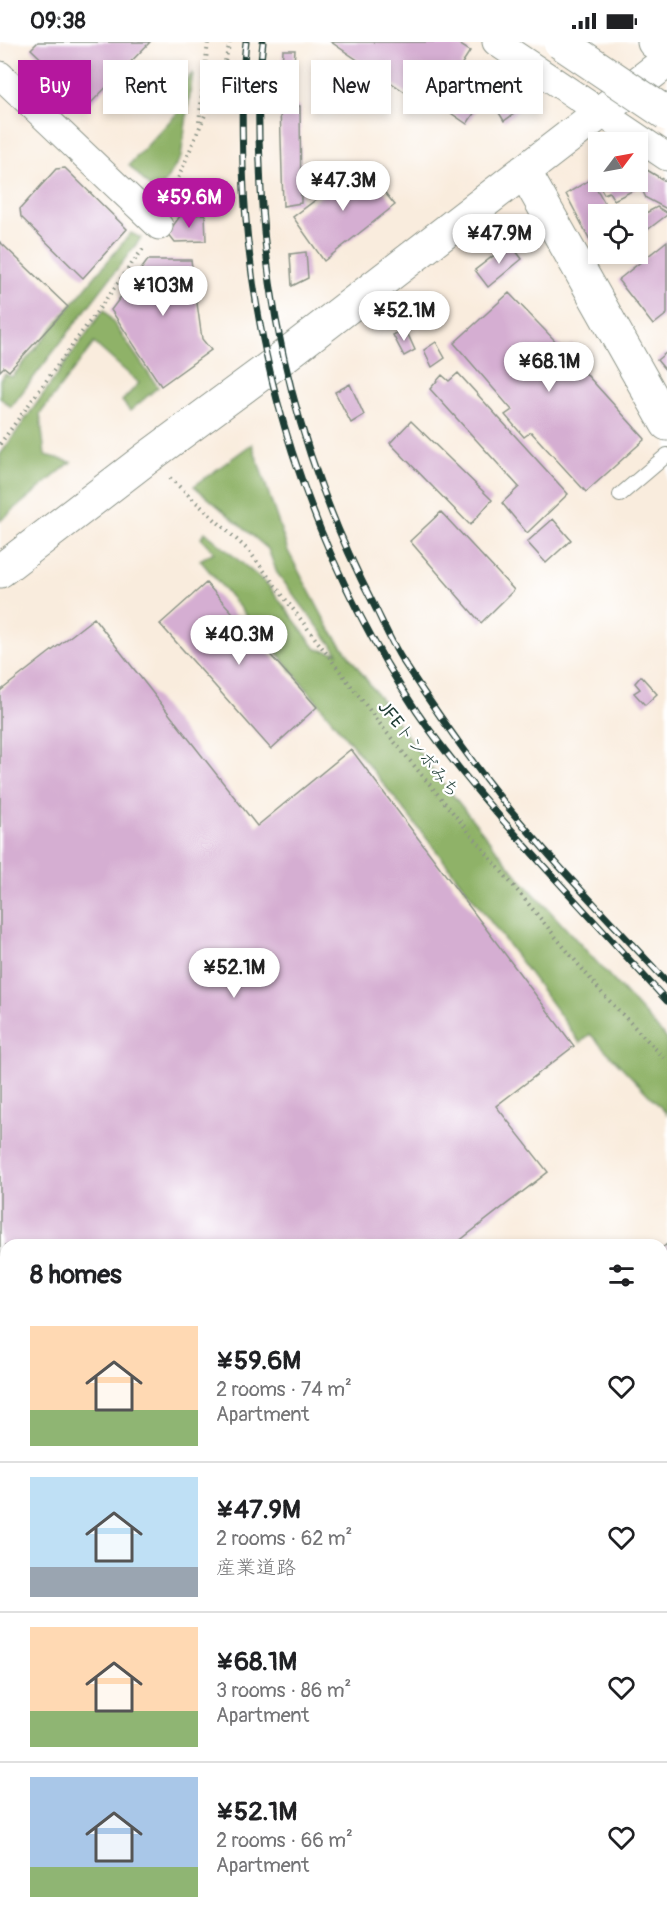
<!DOCTYPE html>
<meta charset="utf-8">
<style>
:root{--surface:#fff;--page:#f6f6f6;--text:#202124;--muted:#757577;--line:#e0e0e0;--accent:#b5179e}
body{margin:0;font-family:Pangolin,"Klee One",sans-serif;background:var(--page);color:var(--text);height:100vh;display:flex;flex-direction:column;font-size:22px;white-space:nowrap}
*{box-sizing:border-box;margin:0}
p{font-size:20px;color:var(--muted)}
.icon{flex:none;width:33px;height:33px;fill:none;stroke:currentColor;stroke-width:2;stroke-linecap:round;stroke-linejoin:round}
.map{position:relative;flex:1;overflow:hidden}
.side{position:absolute;left:0px;top:1197px;width:668px;height:684px;display:flex;flex-direction:column;background:var(--surface);border-radius:18px 18px 0 0;box-shadow:0 3px 9px #0003}
.side>*{flex:none}
.hud{position:absolute;left:18px;top:18px;width:632px;height:54px;display:flex;gap:12px}
.needle{width:39px;rotate:58deg}
.buttons{position:absolute;left:588px;top:90px;display:grid;gap:12px}
.buttons a{display:grid;place-items:center;width:60px;height:60px;border-radius:0px;background:var(--surface);box-shadow:0 3px 9px #0003;font-size:30px}
.price{position:absolute;translate:-50% -51px;padding:0 14px;border-radius:21px;background:#fff;color:#222;font-size:20px;line-height:39px;filter:drop-shadow(0 2px 3px #0008)}
.price::after{content:'';position:absolute;left:50%;top:36px;width:18px;height:14px;margin-left:-9px;background:inherit;clip-path:polygon(0 0,100% 0,50% 100%)}
.price.current{background:var(--accent);color:#fff}
ul{padding:0;list-style:none}
li{display:flex;align-items:center;gap:18px;height:150px;padding:0 30px}
li+li{border-top:2px solid var(--line)}
li span{display:grid;place-items:center;flex:none;width:168px;height:120px;border-radius:0px;color:#555}
li>.icon{margin-inline-start:auto}
span .icon{width:72px;height:72px;fill:#fffc;stroke-width:1}
li b{font-size:26px}
h2{display:flex;justify-content:space-between;align-items:center;height:72px;padding:0 30px;font-size:26px}
.tag{padding:0 21px;border-radius:0px;background:var(--surface);box-shadow:0 3px 9px #0003;font-size:21px;line-height:54px}
.tag.current{background:var(--accent);color:#fff}
.status{display:flex;justify-content:space-between;align-items:center;height:42px;padding:0 30px;background:var(--surface);direction:ltr}
.status svg{height:16px;fill:currentColor}
.map>svg:first-child{display:block}
</style>
<div class="status"><b>09:38</b><svg viewBox="0 0 49 12"><path d="M0 12V9h3v3zM5 12V6h3v6zM10 12V3h3v9zM15 12V0h3v12zM26 1h20v11H26zM47 4h2v5h-2z"/></svg></div>
<div class="map">
<svg width="667" height="1881" viewBox="0 0 667 1881">
<rect width="100%" height="100%" fill="#fff"/>
<filter id="ink" filterUnits="userSpaceOnUse"><feTurbulence type="fractalNoise" baseFrequency=".0167" numOctaves="2"/><feDisplacementMap in="SourceGraphic" scale="12" xChannelSelector="R" yChannelSelector="G"/><feConvolveMatrix kernelMatrix="1 2 1 2 8 2 1 2 1" color-interpolation-filters="sRGB"/></filter>
<filter id="wash" filterUnits="userSpaceOnUse"><feTurbulence type="fractalNoise" baseFrequency=".008" numOctaves="4" result="noise"/><feDisplacementMap in="SourceGraphic" scale="24" xChannelSelector="R" yChannelSelector="G"/><feGaussianBlur stdDeviation="1.35" result="paint"/><feColorMatrix in="noise" values="0 0 0 0 0 0 0 0 0 0 0 0 0 0 0 0 0 1.4 0 .05"/><feComposite in="paint" operator="in"/></filter>
<g filter="url(#wash)">
<rect width="100%" height="100%" fill="#f9ecdd"/>
<!-- forest -->
<path fill="#8fb267" stroke="#57784e" stroke-width="1.5" d="M193,31L181,115L157,153L129,123L182,66L172,51Z
M131,191L141,196L11,365L0,356V338L5,332L12,335Z
M104,267L158,345L130,369L122,359L139,341L94,301L40,372L45,413L71,420L0,479V413Z
M252,402L288,509L329,586L427,721L517,833L667,997V1072L590,992L580,1001C461,834 331,675 200,518L214,510L201,496L205,490L268,543L316,607L338,611L277,531L268,507L194,444Z"/>
<g id="blocks">
<!-- building -->
<path fill="#d5aed2" d="M38,0H150L89,63L31,7Z
M331,0H456L470,9L461,23L484,56L467,82L436,61L430,67Z
M283,8H295L291,60H280Z
M503,27L525,64L504,79L481,41Z
M280,64H300L301,161L283,164Z
M362,123L395,163L324,219L293,175Z
M65,126L127,187L83,236L21,175L20,167L56,127Z
M647,128L667,140V167L646,156L639,141Z
M598,129V140H635L638,146L614,158L609,150L604,152L593,133Z
M591,137L611,172H598V212H617L602,221L566,152Z
M657,165L667,171V173L638,195V175Z
M205,172L206,199L175,200L168,191L180,174Z
M667,199V272L653,283L618,238Z
M0,200L68,265L9,329L4,325L0,329Z
M510,201L522,217L488,245L475,228Z
M306,210L308,236L292,244L290,212Z
M148,218H191L202,297L211,308L161,344L111,268Z
M509,251L565,309L572,302L585,318L578,323L645,397L586,450L531,390L524,395L505,373L512,368L454,301Z
M439,254L445,264L440,268L432,259Z
M405,286L415,308L404,314L393,293Z
M436,300L445,316L432,325L424,308Z
M667,310V330L657,318Z
M458,331L568,452L527,491L502,461L519,445L430,347L442,333L449,339Z
M350,342L364,373L351,381L335,350Z
M411,379L492,458L470,483L390,401Z
M441,470L514,548L481,581L410,499Z
M553,477L571,498L546,521L527,500Z
M206,541L317,665L271,707L160,582Z
M94,576L257,784L351,707L574,1004L496,1064L548,1130L454,1203H6V1492L0,1485V649Z
M641,634L657,652L645,663L634,651L640,647L635,641Z
M667,1202V1454L662,1458V1206Z
M667,1564V1863L662,1867V1568Z
M0,1823L6,1831V1875H41L45,1881H0Z
M346,1875H651L644,1881H339Z"/>
</g>
</g>
<g filter="url(#ink)">
<use href="#blocks" fill-opacity="0" stroke="#8c9488" stroke-width="1.5"/>
<g fill="none" stroke-linecap="round" stroke-linejoin="round">
<defs>
<path id="lane" d="M620,453L667,413"/>
<path id="street" d="M496,0L667,115
M0,33L159,184"/>
<path id="secondary" d="M524,129L667,382
M0,529L147,416L269,326L667,19"/>
<path id="highway" d="M654,0L667,9"/>
</defs>
<!-- lane casing -->
<use href="#lane" stroke="#8c9488" stroke-width="16"/>
<!-- street casing -->
<use href="#street" stroke="#8c9488" stroke-width="29"/>
<!-- secondary casing -->
<use href="#secondary" stroke="#8c9488" stroke-width="35"/>
<!-- highway casing -->
<use href="#highway" stroke="#8c9488" stroke-width="35"/>
<!-- path -->
<path stroke="#8c9488" stroke-width="4" stroke-dasharray="1.5 4.5" stroke-linecap="butt" d="M199,80L208,0
M169,158L221,35L230,0
M0,402L145,204
M170,436L249,509L383,686L602,951L667,1019"/>
<!-- lane -->
<use href="#lane" stroke="#fff" stroke-width="14"/>
<!-- street -->
<use href="#street" stroke="#fff" stroke-width="27"/>
<!-- secondary -->
<use href="#secondary" stroke="#fff" stroke-width="33"/>
<!-- highway -->
<use href="#highway" stroke="#fff" stroke-width="33"/>
<defs>
<path id="rail" d="M246,0C241,42 242,83 243,125C249,318 310,509 417,670C456,727 503,779 549,830C588,873 628,916 667,959
M263,0C258,40 258,82 260,122C264,276 303,427 374,563C383,581 392,602 403,619C433,665 465,711 499,754C551,819 611,879 667,940"/>
</defs>
<!-- rail casing -->
<use href="#rail" stroke="#1f3d34" stroke-width="7"/>
<!-- rail -->
<use href="#rail" stroke="#fff" stroke-width="4.5" stroke-dasharray="14" stroke-linecap="butt"/>
<defs>
<path id="primary-bridge" d="M560,0L667,72"/>
</defs>
<!-- primary-bridge casing -->
<use href="#primary-bridge" stroke="#8c9488" stroke-width="35" stroke-linecap="butt"/>
<!-- primary-bridge -->
<use href="#primary-bridge" stroke="#fff" stroke-width="33"/>
</g>
</g>
<g text-anchor="middle" stroke-width="4.5" stroke-linejoin="round" paint-order="stroke">
<!-- street labels -->
<g font-size="18" fill="#1f3d34" stroke="#fff">
<text transform="translate(419 707) rotate(51)" y="6">JFEトンボみち</text>
</g>
</g>
</svg>
<div class="buttons">
<a><svg class="needle" viewBox="-14 -14 28 28"><path d="M0-13l5 13h-10z" fill="#e53935"/><path d="M0 13l5-13h-10z" fill="#757577"/></svg></a>
<a><svg class="icon" aria-label="locate" viewBox="0 0 24 24"><circle cx="12" cy="12" r="6"/><path d="M12 2v4M12 18v4M2 12h4M18 12h4"/></svg></a>
</div>
<b class="price" style="left:343px;top:170px">¥47.3M</b>
<b class="price current" style="left:189px;top:187px">¥59.6M</b>
<b class="price" style="left:499px;top:223px">¥47.9M</b>
<b class="price" style="left:163px;top:275px">¥103M</b>
<b class="price" style="left:404px;top:300px">¥52.1M</b>
<b class="price" style="left:549px;top:351px">¥68.1M</b>
<b class="price" style="left:239px;top:624px">¥40.3M</b>
<b class="price" style="left:234px;top:957px">¥52.1M</b>
<div class="hud">
<a class="tag current">Buy</a>
<a class="tag">Rent</a>
<a class="tag">Filters</a>
<a class="tag">New</a>
<a class="tag">Apartment</a>
</div>
<section class="side">
<h2>8 homes<svg class="icon" aria-label="filters" viewBox="0 0 24 24"><path d="M4 7h16M4 17h16"/><circle cx="9" cy="7" r="2"/><circle cx="15" cy="17" r="2"/></svg></h2>
<ul>
<li><span style="background:linear-gradient(#ffd9b3 70%,#8fb573 0)"><svg class="icon" aria-label="home" viewBox="0 0 24 24"><path d="M3 11l9-7 9 7M6 9v11h12V9"/></svg></span><div><b>¥59.6M</b><p>2 rooms · 74 m²</p><p>Apartment</p></div><svg class="icon" aria-label="heart" viewBox="0 0 24 24"><path d="M12 20l-8-8c-3-5 5-10 8-4 3-6 11-1 8 4z"/></svg></li>
<li><span style="background:linear-gradient(#bfe0f5 75%,#9aa5b1 0)"><svg class="icon" aria-label="home" viewBox="0 0 24 24"><path d="M3 11l9-7 9 7M6 9v11h12V9"/></svg></span><div><b>¥47.9M</b><p>2 rooms · 62 m²</p><p>産業道路</p></div><svg class="icon" aria-label="heart" viewBox="0 0 24 24"><path d="M12 20l-8-8c-3-5 5-10 8-4 3-6 11-1 8 4z"/></svg></li>
<li><span style="background:linear-gradient(#ffd9b3 70%,#8fb573 0)"><svg class="icon" aria-label="home" viewBox="0 0 24 24"><path d="M3 11l9-7 9 7M6 9v11h12V9"/></svg></span><div><b>¥68.1M</b><p>3 rooms · 86 m²</p><p>Apartment</p></div><svg class="icon" aria-label="heart" viewBox="0 0 24 24"><path d="M12 20l-8-8c-3-5 5-10 8-4 3-6 11-1 8 4z"/></svg></li>
<li><span style="background:linear-gradient(#a9c7e8 75%,#8fb573 0)"><svg class="icon" aria-label="home" viewBox="0 0 24 24"><path d="M3 11l9-7 9 7M6 9v11h12V9"/></svg></span><div><b>¥52.1M</b><p>2 rooms · 66 m²</p><p>Apartment</p></div><svg class="icon" aria-label="heart" viewBox="0 0 24 24"><path d="M12 20l-8-8c-3-5 5-10 8-4 3-6 11-1 8 4z"/></svg></li>
</ul>
</section>
</div>
